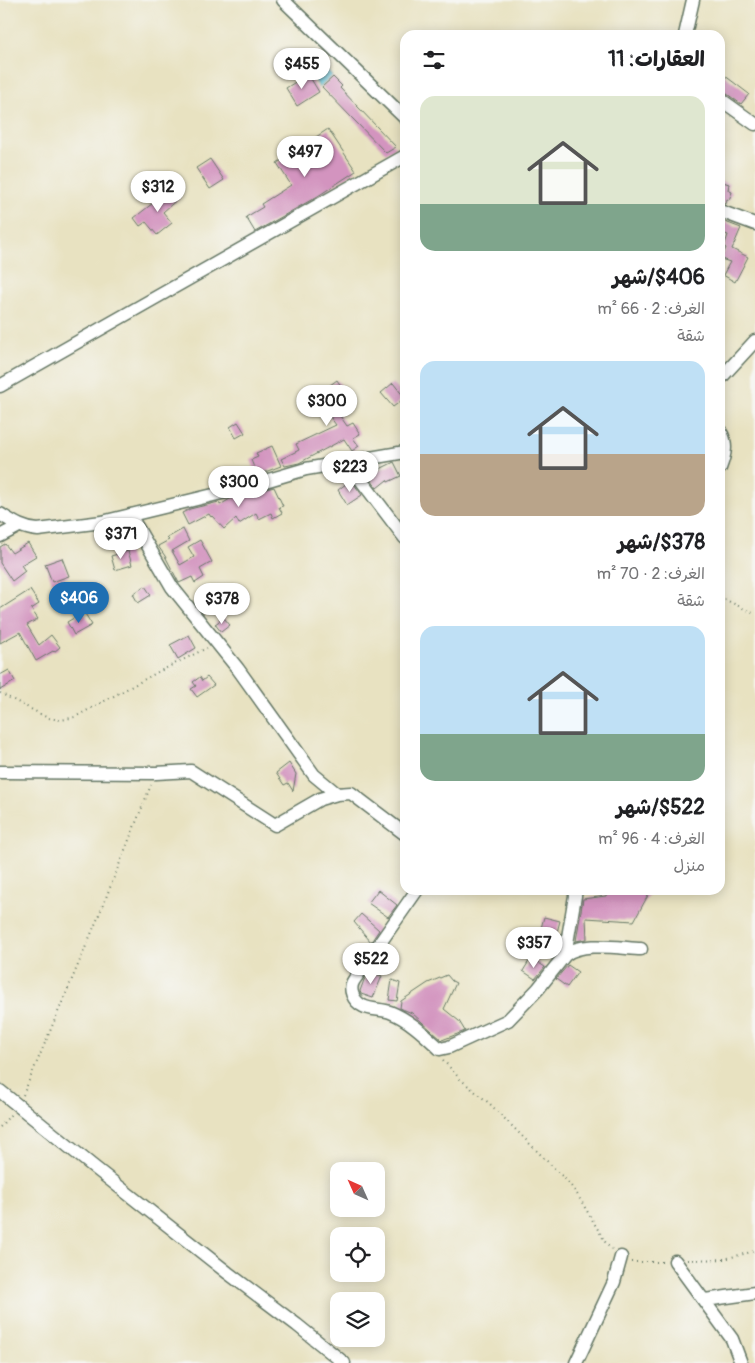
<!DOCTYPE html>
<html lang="ar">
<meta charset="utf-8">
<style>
:root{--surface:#fff;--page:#f6f6f6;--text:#202124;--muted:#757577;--accent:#1f6fb2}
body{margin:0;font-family:Pangolin,"Playpen Sans Arabic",sans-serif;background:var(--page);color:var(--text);direction:rtl;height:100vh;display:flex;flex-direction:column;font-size:19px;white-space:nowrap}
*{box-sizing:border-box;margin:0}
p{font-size:16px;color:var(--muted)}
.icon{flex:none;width:28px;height:28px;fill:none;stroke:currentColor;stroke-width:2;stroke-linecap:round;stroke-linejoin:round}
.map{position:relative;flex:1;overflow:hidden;direction:ltr}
.drawer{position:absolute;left:400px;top:30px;width:325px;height:865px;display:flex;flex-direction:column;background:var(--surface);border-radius:15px;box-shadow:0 2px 12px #0003;direction:rtl}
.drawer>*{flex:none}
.needle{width:32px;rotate:315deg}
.buttons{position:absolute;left:330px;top:1162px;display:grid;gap:10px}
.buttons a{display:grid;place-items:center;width:55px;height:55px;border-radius:10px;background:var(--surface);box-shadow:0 2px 12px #0003;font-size:25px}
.price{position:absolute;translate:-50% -42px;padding:0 11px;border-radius:18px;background:#fff;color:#222;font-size:16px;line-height:32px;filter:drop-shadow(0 1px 2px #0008)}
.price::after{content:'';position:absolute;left:50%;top:30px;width:15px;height:11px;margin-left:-8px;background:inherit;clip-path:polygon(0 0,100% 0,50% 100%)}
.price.current{background:var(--accent);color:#fff}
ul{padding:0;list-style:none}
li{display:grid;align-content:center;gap:10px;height:265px;padding:0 20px}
li span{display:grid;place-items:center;height:155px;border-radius:15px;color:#555}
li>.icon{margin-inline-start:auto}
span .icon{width:90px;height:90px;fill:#fffc;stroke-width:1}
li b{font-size:21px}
h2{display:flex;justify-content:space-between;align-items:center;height:60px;padding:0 20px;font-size:21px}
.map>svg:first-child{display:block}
</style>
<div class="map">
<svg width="755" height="1363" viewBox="0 0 755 1363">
<rect width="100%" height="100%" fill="#f6f6f2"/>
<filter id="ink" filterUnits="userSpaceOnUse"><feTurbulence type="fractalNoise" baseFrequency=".02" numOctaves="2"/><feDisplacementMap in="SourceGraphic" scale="10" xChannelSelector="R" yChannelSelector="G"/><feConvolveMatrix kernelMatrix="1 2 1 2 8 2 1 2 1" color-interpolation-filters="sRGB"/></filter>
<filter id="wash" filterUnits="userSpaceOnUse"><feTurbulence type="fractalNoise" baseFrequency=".0096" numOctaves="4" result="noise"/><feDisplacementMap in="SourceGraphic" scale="20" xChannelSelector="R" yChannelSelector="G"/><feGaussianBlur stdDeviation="1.12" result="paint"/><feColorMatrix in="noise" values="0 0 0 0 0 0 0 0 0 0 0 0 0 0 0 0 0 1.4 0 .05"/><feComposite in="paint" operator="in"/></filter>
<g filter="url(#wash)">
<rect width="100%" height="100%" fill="#e8e2c1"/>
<!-- water -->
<path fill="#62c7df" stroke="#40828a" d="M319,62L332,76L319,88L310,70Z"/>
<g id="blocks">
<!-- building -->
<path fill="#d394bf" d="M720,72L749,94L741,104L720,89Z
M308,74L319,92L297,106L286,88Z
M333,77L342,86L340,88L396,147L386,153L322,87Z
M328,129L356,171L318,196L255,232L246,217L263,207L261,204L291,185L277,163Z
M210,159L224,180L210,189L196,168Z
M720,181L729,184L728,190L732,192L729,200L727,199L726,204L720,203Z
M172,188L180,197L163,212L172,223L157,235L146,222L140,226L134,218Z
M720,220L741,228L732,249L748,257L735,282L723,275L730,262L721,259L726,248L724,247L728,235L720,232Z
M337,380L352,402L338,413L347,426L353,423L360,434L353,438L359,446L352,451L344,439L299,463L285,466L281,459L299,450L296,444L336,425L315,396Z
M393,383L405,398L393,407L381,393Z
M238,422L245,433L236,438L230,427Z
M272,446L281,466L257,475L251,460L258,457L256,453Z
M394,462L401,476L388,482L387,480L377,488L368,476L378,470Z
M351,480L362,495L347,505L338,490Z
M274,487L283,506L279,507L282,513L273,518L271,513L259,519L256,513L239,524L236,518L224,529L212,516L211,517L209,514L188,525L182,513L190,509L219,502L220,505L230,499Z
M183,529L189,541L172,551L180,565L194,557L188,547L200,540L212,562L200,569L204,577L195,583L192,577L179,583L165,556L158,546L169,540L167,538Z
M28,543L36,556L21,565L25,571L12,581L0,563V547L5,544L12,553Z
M128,551L132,565L115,570L111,556Z
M62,558L69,576L52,582L45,564Z
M145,586L151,595L138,603L133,594Z
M30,590L39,604L31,609L38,619L27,625L39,645L51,635L60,647L54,652L53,651L36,661L20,632L0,643V609Z
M84,612L92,625L74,635L67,622Z
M224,618L230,625L221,632L215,624Z
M189,635L196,648L178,659L170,645Z
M9,670L15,681L0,690V675Z
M200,677L202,681L207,677L214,685L197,697L191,689L196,686L193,682Z
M289,763L296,774L293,791L288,783L284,785L276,773Z
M378,890L397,905L388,917L368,903Z
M608,890H651L634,921L586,918L587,939L576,941L583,899L606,896Z
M361,914L379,930L371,942L354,922Z
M544,917L560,921L556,936L540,932Z
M531,958L545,967L535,979L523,971Z
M568,965L578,972L567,987L556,979Z
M370,972L382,976L373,998L361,994L360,991L364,980Z
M447,975L452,981L456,983L444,1009L459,1021L465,1031L442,1040L412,1013L400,1008L401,1001L428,983Z
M392,980L400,983L397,1001L389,1000Z"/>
</g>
</g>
<g filter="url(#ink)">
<use href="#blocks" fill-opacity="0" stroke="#657765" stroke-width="1"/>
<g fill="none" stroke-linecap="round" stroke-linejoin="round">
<defs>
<path id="minor" d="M283,0L405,118
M685,35L693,0
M720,99L755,124
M720,211L755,224
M720,379L755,341
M0,386L405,156
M720,431C728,443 725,455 720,468
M348,463L405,538
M0,514C13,522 23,529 38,530L102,522L238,489L306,469L405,452
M130,515L172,587L238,669L314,775L337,794
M0,536L19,526
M0,772L156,773L191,771L275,825L320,799L337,794L351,793L405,834
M417,890L354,980C348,989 353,1001 363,1006C370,1010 382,1009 390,1012C410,1020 425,1035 440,1049L449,1047L508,1020L538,989L565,955C582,941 619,948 641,949
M565,955L576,890
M0,1091L94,1167L228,1273L297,1325L344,1363
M675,1261L732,1339L741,1363
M705,1300L755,1293
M576,1363L614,1282L621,1257"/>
</defs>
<!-- minor casing -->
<use href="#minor" stroke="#657765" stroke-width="15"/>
<!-- path -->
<path stroke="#657765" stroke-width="2" stroke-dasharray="1 4" stroke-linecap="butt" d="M720,597L755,614
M0,693L48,718L61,720L75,717L158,672L207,648
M443,1060L460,1079L490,1104L568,1182L577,1194L607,1245L612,1249
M23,1095L97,920L151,785
M0,1127L11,1114
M688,1260L724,1259L755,1251
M631,1262H663"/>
<!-- minor -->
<use href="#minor" stroke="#fff" stroke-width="12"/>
</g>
</g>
</svg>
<div class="buttons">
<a><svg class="needle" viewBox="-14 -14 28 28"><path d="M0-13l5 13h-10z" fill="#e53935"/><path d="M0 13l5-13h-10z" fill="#757577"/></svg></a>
<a><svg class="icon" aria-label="locate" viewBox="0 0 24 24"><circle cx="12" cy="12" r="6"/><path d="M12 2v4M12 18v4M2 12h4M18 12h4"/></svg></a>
<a><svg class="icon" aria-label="layers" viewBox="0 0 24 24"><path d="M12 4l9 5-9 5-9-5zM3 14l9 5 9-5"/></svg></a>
</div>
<b class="price" style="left:302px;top:90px">$455</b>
<b class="price" style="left:305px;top:178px">$497</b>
<b class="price" style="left:158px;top:213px">$312</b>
<b class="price" style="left:327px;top:427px">$300</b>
<b class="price" style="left:350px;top:493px">$223</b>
<b class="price" style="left:239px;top:508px">$300</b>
<b class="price" style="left:121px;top:560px">$371</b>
<b class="price current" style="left:79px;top:624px">$406</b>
<b class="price" style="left:222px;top:625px">$378</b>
<b class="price" style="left:534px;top:969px">$357</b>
<b class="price" style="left:371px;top:985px">$522</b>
<section class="drawer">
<h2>العقارات: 11<svg class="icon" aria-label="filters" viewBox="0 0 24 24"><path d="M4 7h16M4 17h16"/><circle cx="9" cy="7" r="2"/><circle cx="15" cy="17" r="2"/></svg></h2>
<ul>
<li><span style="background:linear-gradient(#dfe7d0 70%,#7fa58c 0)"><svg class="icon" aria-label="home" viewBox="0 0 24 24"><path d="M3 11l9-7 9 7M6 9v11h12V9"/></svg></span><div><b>$406/شهر</b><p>الغرف: 2 · 66 m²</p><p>شقة</p></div></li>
<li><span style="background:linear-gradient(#bfe0f5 60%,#b9a48a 0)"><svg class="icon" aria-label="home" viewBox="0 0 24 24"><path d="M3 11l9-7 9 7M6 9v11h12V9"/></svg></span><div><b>$378/شهر</b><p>الغرف: 2 · 70 m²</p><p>شقة</p></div></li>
<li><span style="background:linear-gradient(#bfe0f5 70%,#7fa58c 0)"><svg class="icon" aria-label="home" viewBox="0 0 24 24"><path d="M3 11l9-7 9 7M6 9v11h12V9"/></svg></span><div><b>$522/شهر</b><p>الغرف: 4 · 96 m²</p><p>منزل</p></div></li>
</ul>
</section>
</div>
